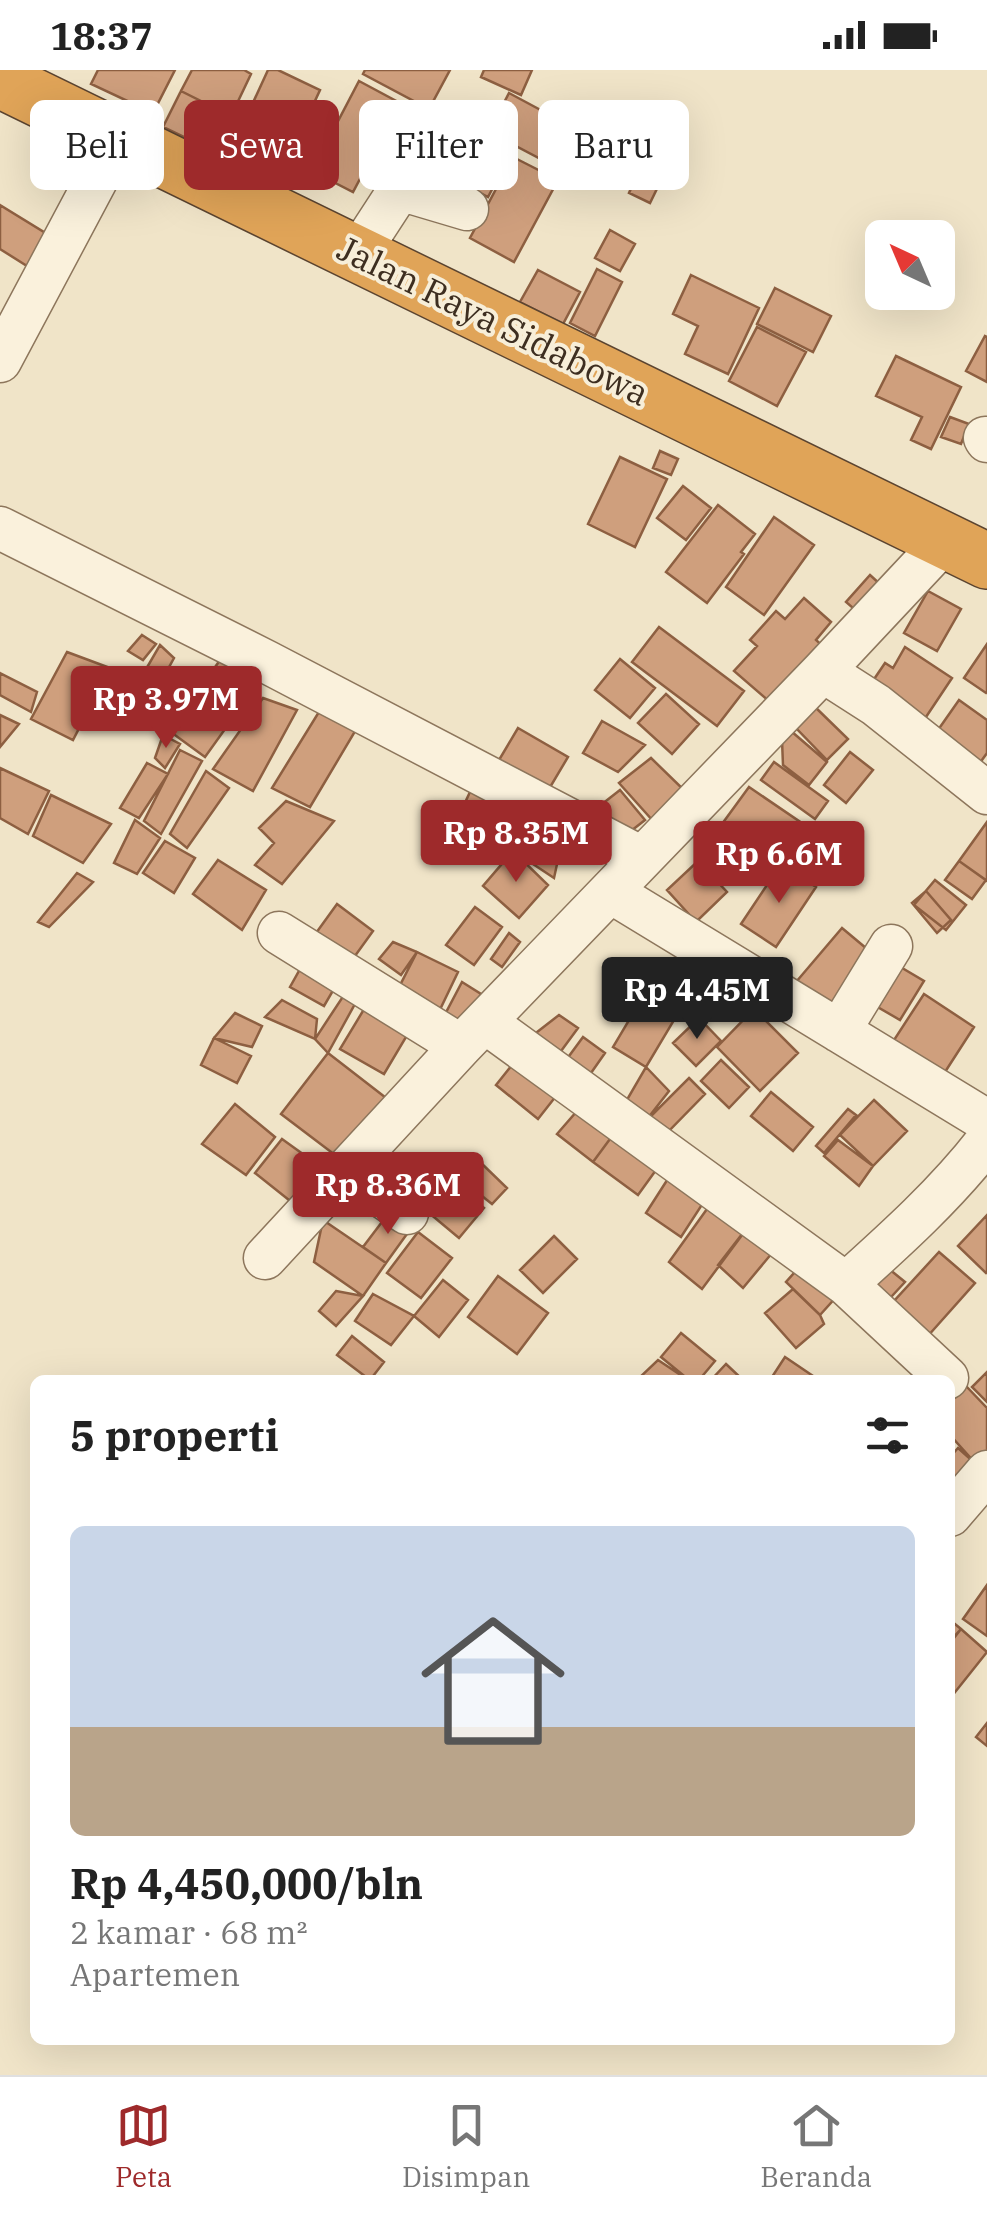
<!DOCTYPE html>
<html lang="id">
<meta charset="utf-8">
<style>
:root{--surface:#fff;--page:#f2f2f2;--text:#222;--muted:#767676;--line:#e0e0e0;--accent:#9e2a2b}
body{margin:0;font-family:"IBM Plex Serif",serif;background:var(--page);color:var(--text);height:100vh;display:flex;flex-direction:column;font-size:38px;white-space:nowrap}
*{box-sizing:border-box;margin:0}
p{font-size:32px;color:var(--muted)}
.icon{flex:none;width:55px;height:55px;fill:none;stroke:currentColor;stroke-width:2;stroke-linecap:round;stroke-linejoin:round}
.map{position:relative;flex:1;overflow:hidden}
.panel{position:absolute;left:30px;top:1305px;width:925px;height:670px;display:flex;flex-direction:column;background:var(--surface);border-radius:15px;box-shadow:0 10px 40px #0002}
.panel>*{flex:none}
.top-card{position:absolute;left:30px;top:30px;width:928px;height:90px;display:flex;gap:20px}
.needle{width:65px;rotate:316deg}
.controls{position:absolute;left:865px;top:150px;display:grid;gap:20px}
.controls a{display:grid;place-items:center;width:90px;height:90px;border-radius:15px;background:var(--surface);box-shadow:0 10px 40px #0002;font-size:50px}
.price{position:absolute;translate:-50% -85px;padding:0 22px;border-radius:10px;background:var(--accent);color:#fff;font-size:32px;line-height:65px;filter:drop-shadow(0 2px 5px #0008)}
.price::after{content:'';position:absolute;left:50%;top:60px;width:30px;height:22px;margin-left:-15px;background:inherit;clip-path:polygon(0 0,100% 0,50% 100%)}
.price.selected{background:#222;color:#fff}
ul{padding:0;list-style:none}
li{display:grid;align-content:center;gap:20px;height:530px;padding:0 40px}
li+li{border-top:2px solid var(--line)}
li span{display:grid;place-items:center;height:310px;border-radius:15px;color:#555}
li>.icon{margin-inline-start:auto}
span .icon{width:180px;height:180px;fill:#fffc;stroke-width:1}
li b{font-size:42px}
h2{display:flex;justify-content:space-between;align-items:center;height:120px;padding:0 40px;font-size:42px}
.chip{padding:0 35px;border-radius:15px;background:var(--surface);box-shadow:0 10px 40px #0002;font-size:35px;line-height:90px}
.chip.selected{background:var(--accent);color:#fff}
.status{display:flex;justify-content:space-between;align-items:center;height:70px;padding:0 50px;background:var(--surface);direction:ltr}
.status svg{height:28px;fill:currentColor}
.tab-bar{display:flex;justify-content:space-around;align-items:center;height:140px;border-top:2px solid var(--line);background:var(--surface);font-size:28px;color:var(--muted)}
.tab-bar a{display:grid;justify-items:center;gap:5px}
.tab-bar .selected{color:var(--accent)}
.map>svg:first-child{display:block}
</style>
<div class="status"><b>18:37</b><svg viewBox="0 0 49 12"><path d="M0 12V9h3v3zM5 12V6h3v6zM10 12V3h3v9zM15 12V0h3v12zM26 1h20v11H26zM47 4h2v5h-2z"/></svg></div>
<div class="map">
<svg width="987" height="2005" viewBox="0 0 987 2005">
<rect width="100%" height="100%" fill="#f0e4c8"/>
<!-- building -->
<path fill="#cf9f7d" stroke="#8d5f41" stroke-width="2.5" d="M98,0H175L153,43L91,14Z
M192,0H244L251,4L231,46L181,21Z
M268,0H278L320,20L301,61L251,37Z
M365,0H450L429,39L363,4Z
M484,0H532L521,25L481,7Z
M359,11L400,33L353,122L312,101Z
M181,21L231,46L213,81L163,57Z
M509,23L574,58L554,96L489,62Z
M410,36L509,87L488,127L389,75Z
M252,42L317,77L301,106L236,71Z
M583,63L599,72L577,114L560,105Z
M513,87L558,110L514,192L470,168Z
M645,88L667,98L650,133L629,123Z
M0,135L47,164L27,196L0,179Z
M610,160L635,174L620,201L595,188Z
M597,199L622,212L595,266L570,253Z
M538,200L580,222L563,254L520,232Z
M691,205L759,238L728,304L685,284L698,256L673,244Z
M775,218L831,246L813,282L757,254Z
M757,257L806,282L777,336L729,311Z
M985,266L987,267V312L966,301Z
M896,286L961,317L931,379L911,370L922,347L876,326Z
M950,347L969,354L961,374L941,367Z
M660,381L678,389L671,405L653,398Z
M620,387L667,409L635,477L588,454Z
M683,416L711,438L686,470L657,448Z
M718,435L755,464L741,482L744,484L707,533L666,502Z
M774,447L814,475L764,545L726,517Z
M870,505L891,524L868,551L846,532Z
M928,521L961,539L937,581L904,563Z
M804,528L831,552L816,570L829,582L778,639L734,601L757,576L750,570L776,541L785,549Z
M659,557L744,621L717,656L632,592Z
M142,565L156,574L143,590L128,581Z
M987,574V622L986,623L964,608Z
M160,575L174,588L168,599L179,605L162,643L128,630Z
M905,577L952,608L918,659L864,624L885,593L893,598Z
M67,582L110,598L73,670L31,649Z
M620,589L655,618L630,648L595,620Z
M220,590L257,613L235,643L200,619Z
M0,603L37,622L31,642L0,625Z
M666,624L699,654L672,684L638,653Z
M193,625L233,648L205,687L168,660Z
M263,628L297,640L253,721L213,699Z
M959,630L987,650V683L974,701L931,670Z
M813,635L848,669L827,690L794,656Z
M322,637L357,658L310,737L272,718Z
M0,645L19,654L0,677Z
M602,651L645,675L618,702L583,683Z
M518,658L568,687L549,719L499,690Z
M791,661L827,692L809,715L783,695L782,670Z
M163,665L180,674L165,698L155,688Z
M180,680L202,691L161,764L144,751Z
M850,682L873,700L846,733L824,715Z
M651,688L687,723L654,752L619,713Z
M774,692L828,731L815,749L761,710Z
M147,693L168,704L139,748L120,738Z
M0,698L49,721L28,764L0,748Z
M206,701L229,718L187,778L170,764Z
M477,707L518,727L498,771L456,752Z
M749,717L815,762L771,788L722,754Z
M620,720L645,750L622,768L597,738Z
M51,725L111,754L83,793L33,766Z
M286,731L334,751L282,814L255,795L274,773L259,758Z
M522,735L564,762L554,808L498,771Z
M135,750L160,768L137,804L114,793Z
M987,752V811L959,791Z
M165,771L195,788L174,823L143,803Z
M513,781L548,815L519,848L483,816Z
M218,790L266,820L242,860L193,824Z
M698,791L727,822L696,852L667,820Z
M959,791L986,810L972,829L945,810Z
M781,794L816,817L776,877L741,854Z
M77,803L93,812L49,857L38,852Z
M935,810L966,835L946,860L914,835Z
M926,821L951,850L937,863L912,833Z
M337,834L373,861L347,897L311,870Z
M475,837L502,857L474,895L446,875Z
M842,858L879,889L833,943L796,912Z
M509,863L520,872L502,897L491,889Z
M393,872L417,882L401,905L379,889Z
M417,882L458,902L435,950L393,929Z
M304,892L338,912L324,936L290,917Z
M678,892L707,920L685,943L656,915Z
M892,892L924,911L900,950L869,932Z
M462,912L481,924L461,961L442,950Z
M361,923L328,983L315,969L342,928Z
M924,924L974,957L945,1002L894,970Z
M644,925L677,945L646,997L613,977Z
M282,930L317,949L315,969L265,947Z
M369,931L412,957L384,1004L340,979Z
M754,939L798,983L760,1021L717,977Z
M235,943L262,956L252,977L214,968Z
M559,945L578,958L553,992L532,966Z
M699,948L721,971L696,996L673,973Z
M583,967L605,983L584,1013L561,997Z
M214,968L251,986L237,1013L201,995Z
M529,974L571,1007L538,1049L496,1015Z
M328,983L390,1031L343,1091L281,1044Z
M721,990L749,1017L729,1038L701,1011Z
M646,997L669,1021L644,1053L621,1040Z
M689,1008L705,1024L661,1069L644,1053Z
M771,1022L813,1057L793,1081L751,1046Z
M591,1025L624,1050L593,1092L557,1064Z
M874,1030L907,1061L873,1096L840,1065Z
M235,1034L275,1067L246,1105L202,1074Z
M848,1039L856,1045L824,1083L816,1076Z
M624,1050L669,1082L638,1125L593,1092Z
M282,1069L325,1100L294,1134L255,1103Z
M838,1070L873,1096L859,1116L824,1086Z
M423,1087L484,1138L459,1168L398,1117Z
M479,1091L507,1118L492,1134L462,1110Z
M671,1104L707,1127L681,1167L646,1143Z
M712,1132L748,1157L702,1219L669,1192Z
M391,1140L412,1157L386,1193L363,1177Z
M987,1145V1202L986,1203L958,1176Z
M323,1150L386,1193L363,1226L314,1192Z
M753,1150L782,1171L743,1218L718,1195Z
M418,1162L452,1188L421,1228L387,1203Z
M554,1166L577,1189L543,1223L520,1200Z
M939,1182L975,1213L927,1267L894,1231Z
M811,1184L846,1216L820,1245L786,1212Z
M878,1190L905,1212L879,1240L853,1214Z
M498,1206L548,1243L517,1284L468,1247Z
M443,1210L468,1230L439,1267L414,1246Z
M793,1219L820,1245L824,1254L796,1278L765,1243Z
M336,1221L363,1226L336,1256L319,1241Z
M373,1224L414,1246L391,1275L355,1251Z
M681,1263L715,1291L699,1310H689L661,1287Z
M352,1266L384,1292L370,1310L337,1285Z
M785,1287L819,1310H770Z
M658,1290L688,1310L638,1309Z
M726,1294L743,1310H711Z
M987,1302V1332L972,1317Z
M966,1316L987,1338V1386L977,1395L950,1365V1332Z
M958,1378L977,1395L950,1428V1387Z
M987,1515V1566L963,1549Z
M950,1550L961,1559L950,1571Z
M961,1559L987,1582L952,1626L950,1624V1573Z
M987,1653V1676L976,1667Z"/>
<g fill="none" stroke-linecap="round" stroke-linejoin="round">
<defs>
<path id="minor" d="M357,185L398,122L403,120L467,139
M0,291L118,69
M985,368L987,371
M0,458L267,592L642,788
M823,601L876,635L987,723
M611,822L987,1051
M279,863L461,976
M485,952L846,1214L947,1308
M839,961L891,876
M345,1101L407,1143
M265,1188L461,976L823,601L944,472
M846,1214C896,1169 946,1124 987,1071
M950,1445L987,1402"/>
<path id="highway" d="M0,10L987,491"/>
</defs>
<!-- minor casing -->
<use href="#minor" stroke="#8d765c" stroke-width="45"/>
<!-- highway casing -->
<use href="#highway" stroke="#5b4430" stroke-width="58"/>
<!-- minor -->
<use href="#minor" stroke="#faf1dc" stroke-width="42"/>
<!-- highway -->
<use href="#highway" stroke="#e0a458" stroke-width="55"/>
</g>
<g text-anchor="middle" stroke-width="8" stroke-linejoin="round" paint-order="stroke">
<!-- street labels -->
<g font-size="35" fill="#3d2e20" stroke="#f7eed8">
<text transform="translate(493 251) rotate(26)" y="12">Jalan Raya Sidabowa</text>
</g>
</g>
</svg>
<div class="controls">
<a><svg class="needle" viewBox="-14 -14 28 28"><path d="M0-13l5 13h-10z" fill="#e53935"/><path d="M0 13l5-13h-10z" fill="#767676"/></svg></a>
</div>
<b class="price" style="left:166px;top:681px">Rp 3.97M</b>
<b class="price" style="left:516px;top:815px">Rp 8.35M</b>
<b class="price" style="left:779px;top:836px">Rp 6.6M</b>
<b class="price selected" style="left:697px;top:972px">Rp 4.45M</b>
<b class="price" style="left:388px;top:1167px">Rp 8.36M</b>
<div class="top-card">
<a class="chip">Beli</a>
<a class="chip selected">Sewa</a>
<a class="chip">Filter</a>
<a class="chip">Baru</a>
</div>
<section class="panel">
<h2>5 properti<svg class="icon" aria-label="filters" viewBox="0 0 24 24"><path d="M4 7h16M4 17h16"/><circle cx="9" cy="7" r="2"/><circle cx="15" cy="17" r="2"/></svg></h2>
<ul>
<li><span style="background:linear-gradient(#c9d6e8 65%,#b9a48a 0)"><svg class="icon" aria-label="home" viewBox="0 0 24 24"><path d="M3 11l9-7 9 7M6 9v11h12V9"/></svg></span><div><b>Rp 4,450,000/bln</b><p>2 kamar · 68 m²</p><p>Apartemen</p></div></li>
</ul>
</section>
</div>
<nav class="tab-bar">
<a class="selected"><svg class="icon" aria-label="map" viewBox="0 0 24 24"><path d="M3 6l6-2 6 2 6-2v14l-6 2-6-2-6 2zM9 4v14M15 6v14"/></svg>Peta</a>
<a><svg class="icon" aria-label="saved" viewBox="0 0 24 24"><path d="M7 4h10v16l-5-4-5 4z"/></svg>Disimpan</a>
<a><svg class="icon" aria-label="home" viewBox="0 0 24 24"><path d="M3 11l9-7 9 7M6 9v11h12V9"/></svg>Beranda</a>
</nav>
